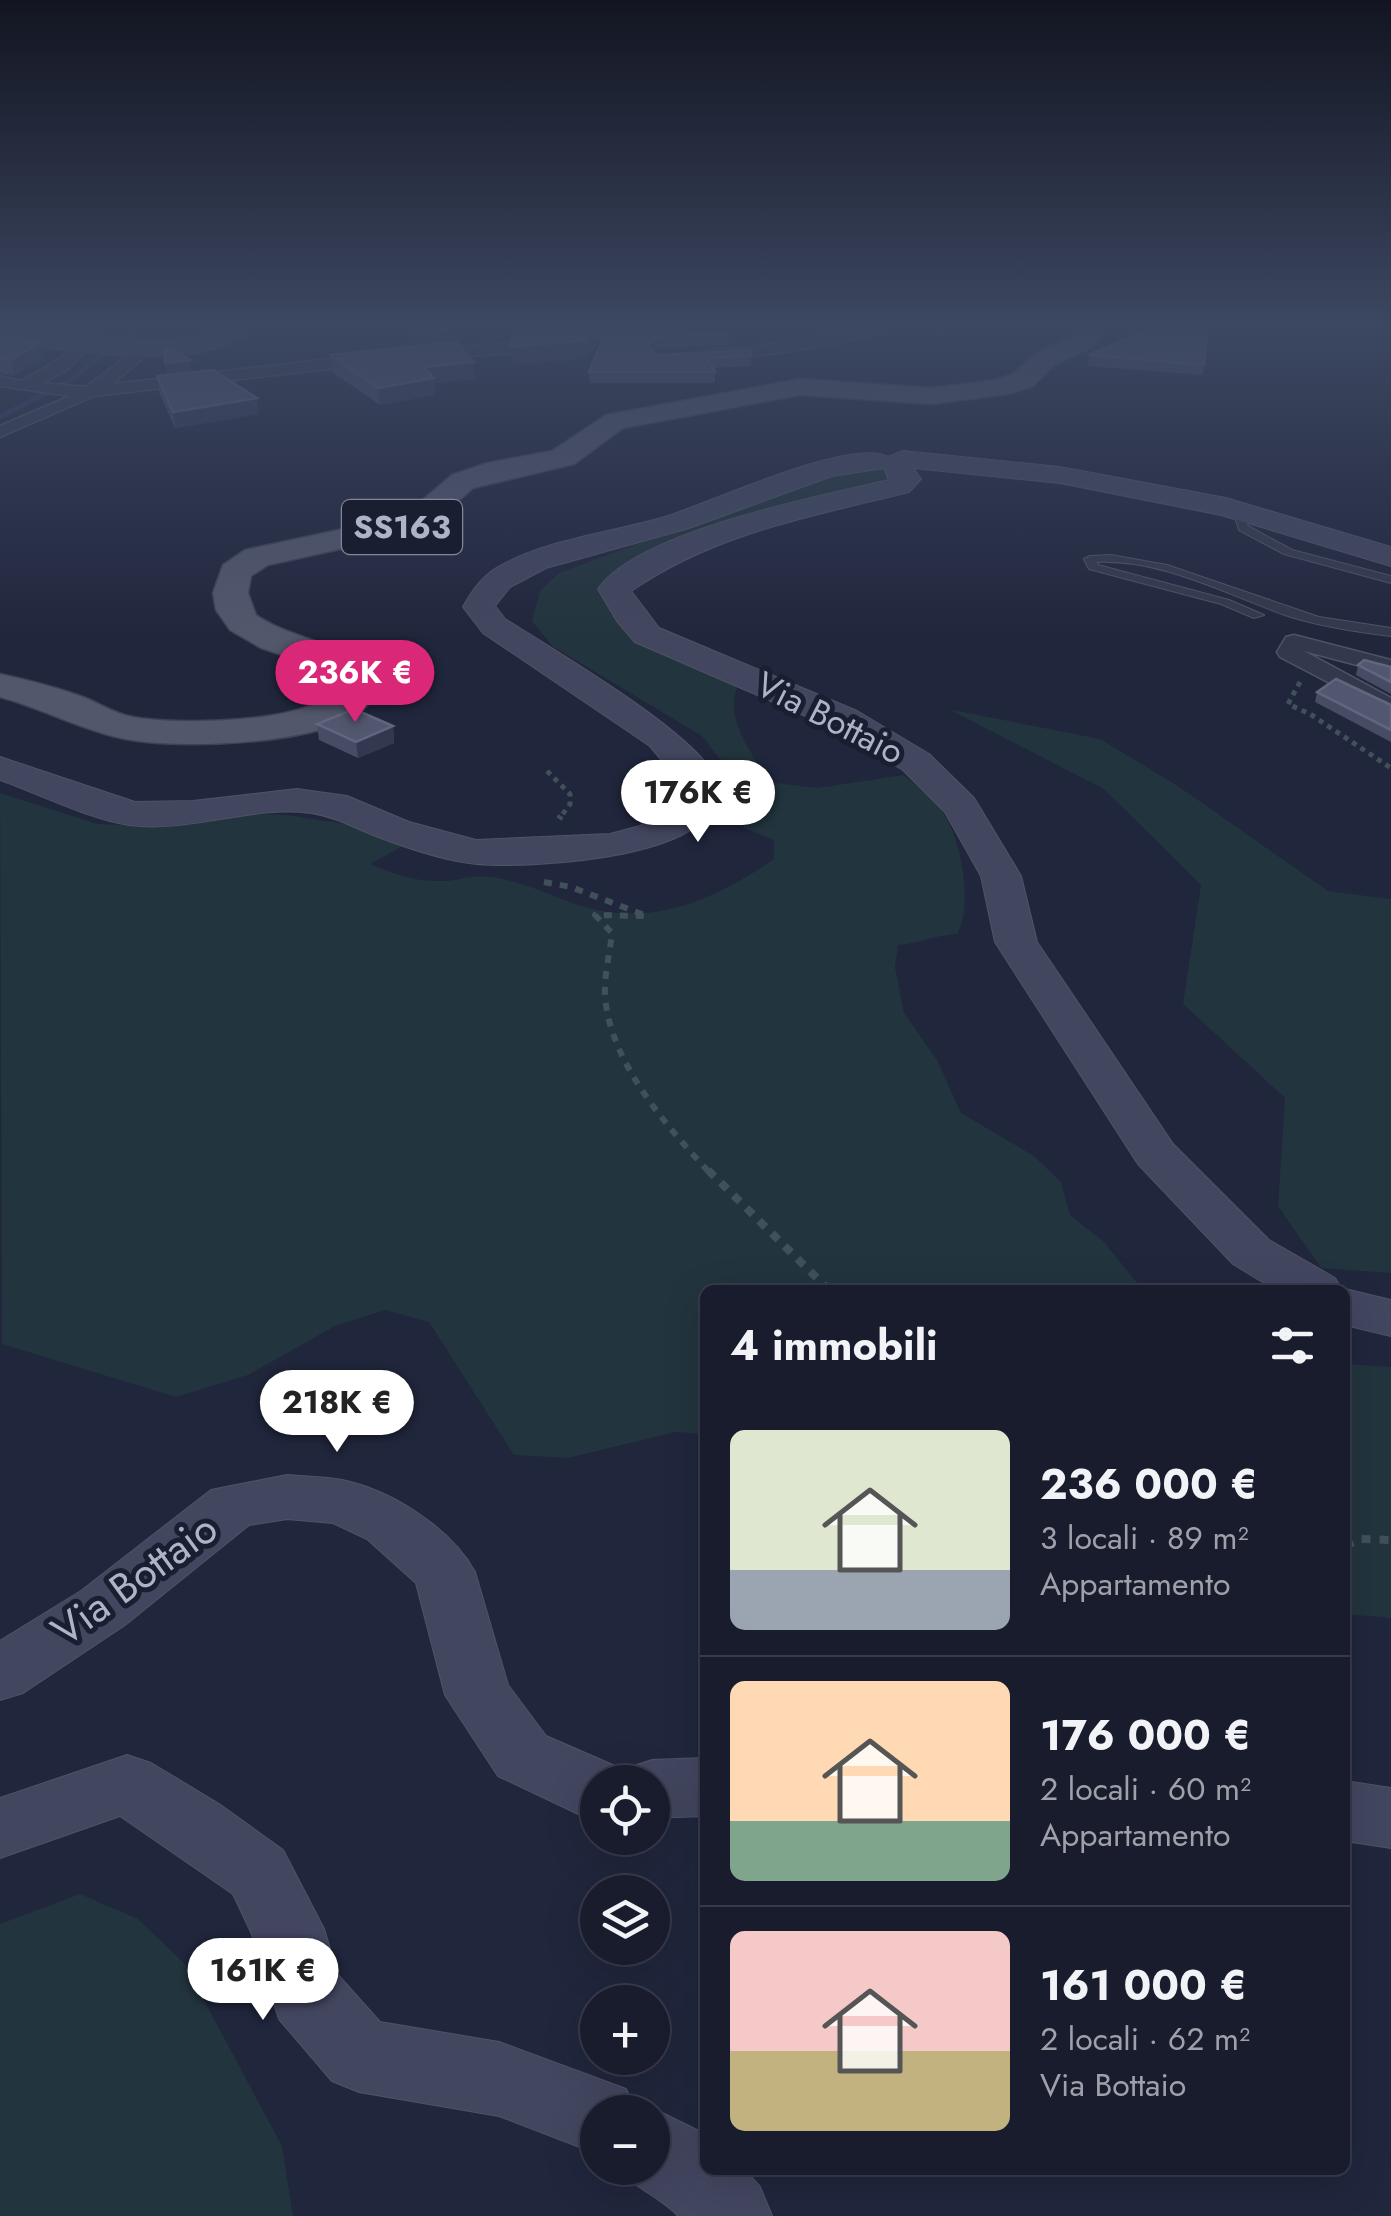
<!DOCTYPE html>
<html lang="it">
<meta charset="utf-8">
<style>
:root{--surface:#181c2d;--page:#252939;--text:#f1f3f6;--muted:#9fa1aa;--line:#363a49;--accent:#db2777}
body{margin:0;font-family:Jost,sans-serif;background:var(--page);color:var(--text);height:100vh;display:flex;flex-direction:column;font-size:38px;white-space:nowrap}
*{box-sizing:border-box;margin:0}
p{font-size:32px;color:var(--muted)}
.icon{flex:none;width:55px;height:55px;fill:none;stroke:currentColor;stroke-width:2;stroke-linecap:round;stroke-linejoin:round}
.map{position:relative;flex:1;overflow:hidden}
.details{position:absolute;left:700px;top:1285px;width:650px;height:890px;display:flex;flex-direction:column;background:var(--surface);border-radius:15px;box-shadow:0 10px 40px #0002,0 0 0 2px var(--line)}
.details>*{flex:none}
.buttons{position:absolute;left:580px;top:1765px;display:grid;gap:20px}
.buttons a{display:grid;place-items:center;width:90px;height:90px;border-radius:50%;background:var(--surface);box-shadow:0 10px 40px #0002,0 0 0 2px var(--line);font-size:50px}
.price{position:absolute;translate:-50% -85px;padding:0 22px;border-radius:35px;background:#fff;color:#222;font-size:32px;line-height:65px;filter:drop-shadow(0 2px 5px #0008)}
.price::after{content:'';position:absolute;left:50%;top:60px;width:30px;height:22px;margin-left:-15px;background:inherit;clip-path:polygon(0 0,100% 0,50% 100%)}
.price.on{background:var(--accent);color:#fff}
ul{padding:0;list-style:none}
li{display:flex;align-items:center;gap:30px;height:250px;padding:0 30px}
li+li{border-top:2px solid var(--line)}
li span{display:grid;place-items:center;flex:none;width:280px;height:200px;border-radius:15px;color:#555}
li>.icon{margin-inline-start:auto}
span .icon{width:120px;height:120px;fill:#fffc;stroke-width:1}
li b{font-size:42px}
h2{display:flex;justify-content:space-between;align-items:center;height:120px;padding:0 30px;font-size:42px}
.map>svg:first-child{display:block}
</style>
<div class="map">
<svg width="1391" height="2216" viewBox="0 0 1391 2216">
<rect width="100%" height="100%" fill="#20263c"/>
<!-- green -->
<path fill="#22343d" d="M880,468L889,471L890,480L773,509L607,596L611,614L661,647L738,686C723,719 753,753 769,782L817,788L904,775C915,785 929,795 939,807C961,832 974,906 957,934C935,935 918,944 898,945L895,967L904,1013L937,1060L961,1113L1034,1156L1061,1182L1070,1215L1103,1241L1143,1290H705V1434L675,1432L568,1458L514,1455L429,1322L385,1310L335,1326L248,1375L176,1397L2,1344L0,793L98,824L161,827L236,813L287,815L351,825L403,846L370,864C396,875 416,882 444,881C460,880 475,874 491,877C522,881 549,895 579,905C651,929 715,899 774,859V840L744,828L741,787L702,736L552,646L532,621L540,591L559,573L823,475Z
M948,709L1100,739L1178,786L1328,891L1391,899V1273L1321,1268L1278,1206L1285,1098L1183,1004L1201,885L1104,789Z
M1345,1364L1391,1367V1618L1345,1614Z
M80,1894L138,1919L184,1963L282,2146L293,2216H0V1924Z"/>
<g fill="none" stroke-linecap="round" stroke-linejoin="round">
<!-- stream -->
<path stroke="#2f3860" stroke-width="5" d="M0,417L72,379L135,328"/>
<defs>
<path id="lane" d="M93,328H102L87,346H81Z
M1238,507L1243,510L1248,526L1292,550L1391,576V583L1284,554L1239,530L1233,510Z
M1111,555L1167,565L1319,617L1391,628V636C1357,632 1324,627 1291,617C1229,596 1164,559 1097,562L1098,565L1229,600L1264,615L1254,618L1221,604L1089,569L1084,559L1090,556Z"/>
<path id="street" d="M577,328H650L653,344L639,347L636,336H592L595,345L587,350L421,358L413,353L421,348L578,341Z
M857,328H890C872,340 716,367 700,355L708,350L756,347Z
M84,339L92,344L90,347L68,369L43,383L86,387L148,340L154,342V348L113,384L372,354L380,359L372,364L94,396L0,437V426L70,396L0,386V376L21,381L56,361Z
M1294,635L1391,660V674L1304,651L1391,698V715L1280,657L1277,652L1286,637Z"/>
<path id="secondary" d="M0,328C55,328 111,341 166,340C197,340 221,328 252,328C208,377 60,349 0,341Z
M903,451L1060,467L1226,498L1391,547V566L1221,515L1060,483L913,468L921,479L909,492C812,516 715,533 631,591L659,628L857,711L929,754L974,798L1021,876L1037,942L1173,1144L1269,1240L1335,1278L1342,1290L1345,1289L1391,1300V1336L1345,1325V1290H1276L1233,1264L1138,1164L995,942L981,876L945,812L903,770L831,727L635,642L617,621L598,589C638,531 821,496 889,480L884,468L832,476L689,528L546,568L510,587L495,606L505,619C547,646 703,737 715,779C739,861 524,868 477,864C447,861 410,849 381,838C356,829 338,817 311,813C251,805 189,833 129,825C89,819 39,794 0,780V757L135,802L193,801L297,789L347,796L409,822L476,840L610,834L640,826L675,804L678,780L650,746L483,633L463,607C472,591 482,576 498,567C550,538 612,533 668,516C712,502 851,437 888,457Z
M287,1475C305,1477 324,1476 342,1480C391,1490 451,1528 475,1572L508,1685L546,1736L622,1769L625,1774L628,1768L652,1760L705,1758V1816L652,1818V1782H598V1819H589L498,1776L445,1695L416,1583L367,1539L333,1523L287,1519L249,1525L125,1625L23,1693L0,1700V1641L81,1591L211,1490Z
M127,1755L151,1763L219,1804L283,1850L324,1929L338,1975L380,2022L499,2042L626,2089L636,2112H598V2154L499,2116L359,2092L332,2081L279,2019L251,1932L233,1894L120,1816L0,1858V1798Z
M1345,1781L1391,1788V1848L1345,1841Z
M652,2108L705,2134V2170H745L760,2187L772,2216H678C663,2198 628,2185 620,2168H652V2112H642Z"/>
<path id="primary" d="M1081,328H1108L1093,347L1054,365L1033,386L1008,394L932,404L800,395L623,428L574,464L473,488L426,530L268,565L251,576L248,593L256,615C295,642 348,640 377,682C374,692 372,702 364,709C323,745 184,749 131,740C88,733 44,709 0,697V674C27,680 56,687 83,697C99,703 115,714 133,717C172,725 325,725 339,683L313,665L261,648L230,630L216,610L213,593L223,565L245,550L404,516L452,475L487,463L552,451L606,415L800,379L932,388L995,380L1013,374L1036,353L1075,335Z"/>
</defs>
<!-- lane casing -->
<use href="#lane" stroke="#4f5366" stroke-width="2"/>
<!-- street casing -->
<use href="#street" stroke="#4f5366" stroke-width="3"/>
<!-- secondary casing -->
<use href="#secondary" stroke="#4f5366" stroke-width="2"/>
<!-- primary casing -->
<use href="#primary" stroke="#3d4255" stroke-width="3"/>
<!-- path-far3 -->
<path stroke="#40515a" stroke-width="4" stroke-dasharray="4 4" stroke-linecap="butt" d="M923,328L943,334"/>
<!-- path-far2 -->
<path stroke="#40515a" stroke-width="5" stroke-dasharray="5 5" stroke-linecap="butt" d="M1300,682L1288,704L1310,714L1391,768
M547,771L570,794V804L560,818"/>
<!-- path-far1 -->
<path stroke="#40515a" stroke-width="6" stroke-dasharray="8 8" stroke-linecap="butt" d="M559,819L561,816
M544,882L571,887L647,916L595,915L612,933C610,953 604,974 605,995C609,1061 667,1127 710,1173"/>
<!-- path -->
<path stroke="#40515a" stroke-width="8" stroke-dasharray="9 9" stroke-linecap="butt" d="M708,1170L829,1290
M1345,1546L1361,1539L1391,1540"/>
<!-- lane -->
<use href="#lane" fill="#34384c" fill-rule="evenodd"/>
<!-- street -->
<use href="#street" fill="#34384c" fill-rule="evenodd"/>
<!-- secondary -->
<use href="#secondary" fill="#42465f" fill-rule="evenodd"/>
<!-- primary -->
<use href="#primary" fill="#52576c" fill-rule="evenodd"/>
</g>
<!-- wall -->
<path fill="#474c65" d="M512,328H574V336L587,340L588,358L512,365Z
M662,328H685V333L729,334V345L659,348L653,352L659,355L751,350V366L712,368L715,372V383H590L589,372L640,340L656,336Z
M1207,330L1203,375L1088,366L1089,355Z
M0,338L44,357L14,376L0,373Z
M331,355L475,379L434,383L435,395L380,405L332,372Z
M157,376L259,414L175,428L159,392Z
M1358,665L1391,667V694L1356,675Z
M1317,692L1391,705V742L1315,702Z
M317,724L393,726L394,743L358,758L319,740Z"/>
<!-- shaded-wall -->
<path fill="#333850" d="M448,330L449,342L411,345L410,333Z
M659,338V348L649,354V343Z
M587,340L588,358L512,365L511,347Z
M41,342L44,357L14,376L11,360Z
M190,360L192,371L167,374L165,363Z
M474,362L475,379L434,383L435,395L380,405L378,388L423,367Z
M257,398L259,414L175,428L173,412Z
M393,726L394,743L358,758L356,742Z"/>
<!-- building -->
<path fill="#525770" stroke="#61657e" stroke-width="2.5" d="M410,328H448V330L410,333Z
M512,328H574L512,330Z
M667,328H684L683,333L729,334L659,338L649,343V349L659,355L751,350V355L707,358L715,372H589L607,329H633L640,340L656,336V329Z
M1150,328H1181L1207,330L1204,365L1089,355Z
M585,336L587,340L511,347V339Z
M0,338L41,342L11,360L0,359Z
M456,342L474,362L423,367L434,378L378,388L331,355Z
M165,349H172L190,360L165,363Z
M213,370L257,398L173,412L157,376Z
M1364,660L1391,667V682L1358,665Z
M1336,679L1391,705V730L1317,692Z
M354,709L393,726L356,742L317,724Z"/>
<!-- sky -->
<linearGradient id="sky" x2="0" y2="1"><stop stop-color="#121521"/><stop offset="0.51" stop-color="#3c4761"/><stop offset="1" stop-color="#3c4761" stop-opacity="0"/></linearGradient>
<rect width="1391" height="638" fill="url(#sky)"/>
<g text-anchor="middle" stroke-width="10" stroke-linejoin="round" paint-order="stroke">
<!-- shield labels -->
<rect fill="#191e30" stroke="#82869a" stroke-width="2.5" x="342" y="500" width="120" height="54" rx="8"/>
<g font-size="32" font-weight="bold" fill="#afb3c8">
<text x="402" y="538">SS163</text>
</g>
<!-- street labels -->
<g font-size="35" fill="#afb3c8" stroke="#191e30">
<text transform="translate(830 718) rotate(27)" y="12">Via Bottaio</text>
</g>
<!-- near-street labels -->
<g font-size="42" fill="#afb3c8" stroke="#191e30">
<text transform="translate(134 1579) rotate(-36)" y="15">Via Bottaio</text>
</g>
</g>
</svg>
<div class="buttons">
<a><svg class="icon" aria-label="locate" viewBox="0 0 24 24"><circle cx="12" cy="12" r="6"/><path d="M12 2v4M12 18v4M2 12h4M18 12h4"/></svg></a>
<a><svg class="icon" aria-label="layers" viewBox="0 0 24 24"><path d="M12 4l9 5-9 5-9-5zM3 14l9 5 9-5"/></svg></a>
<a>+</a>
<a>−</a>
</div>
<b class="price on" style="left:355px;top:725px">236K €</b>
<b class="price" style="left:698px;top:845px">176K €</b>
<b class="price" style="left:337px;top:1455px">218K €</b>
<b class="price" style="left:263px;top:2023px">161K €</b>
<section class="details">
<h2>4 immobili<svg class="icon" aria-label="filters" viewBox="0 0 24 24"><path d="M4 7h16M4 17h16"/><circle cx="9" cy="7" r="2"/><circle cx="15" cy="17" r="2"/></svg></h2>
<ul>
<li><span style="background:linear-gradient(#dfe7d0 70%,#9aa5b1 0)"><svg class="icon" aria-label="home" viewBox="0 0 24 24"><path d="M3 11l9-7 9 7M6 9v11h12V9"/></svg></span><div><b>236 000 €</b><p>3 locali · 89 m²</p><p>Appartamento</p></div></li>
<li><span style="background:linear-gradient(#ffd9b3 70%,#7fa58c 0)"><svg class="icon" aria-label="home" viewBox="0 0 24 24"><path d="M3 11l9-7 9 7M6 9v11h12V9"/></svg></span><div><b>176 000 €</b><p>2 locali · 60 m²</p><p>Appartamento</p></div></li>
<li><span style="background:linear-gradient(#f6c9c9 60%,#c2b280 0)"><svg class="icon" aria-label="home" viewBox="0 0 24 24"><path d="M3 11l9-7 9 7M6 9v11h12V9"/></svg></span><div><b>161 000 €</b><p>2 locali · 62 m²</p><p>Via Bottaio</p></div></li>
</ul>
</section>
</div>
